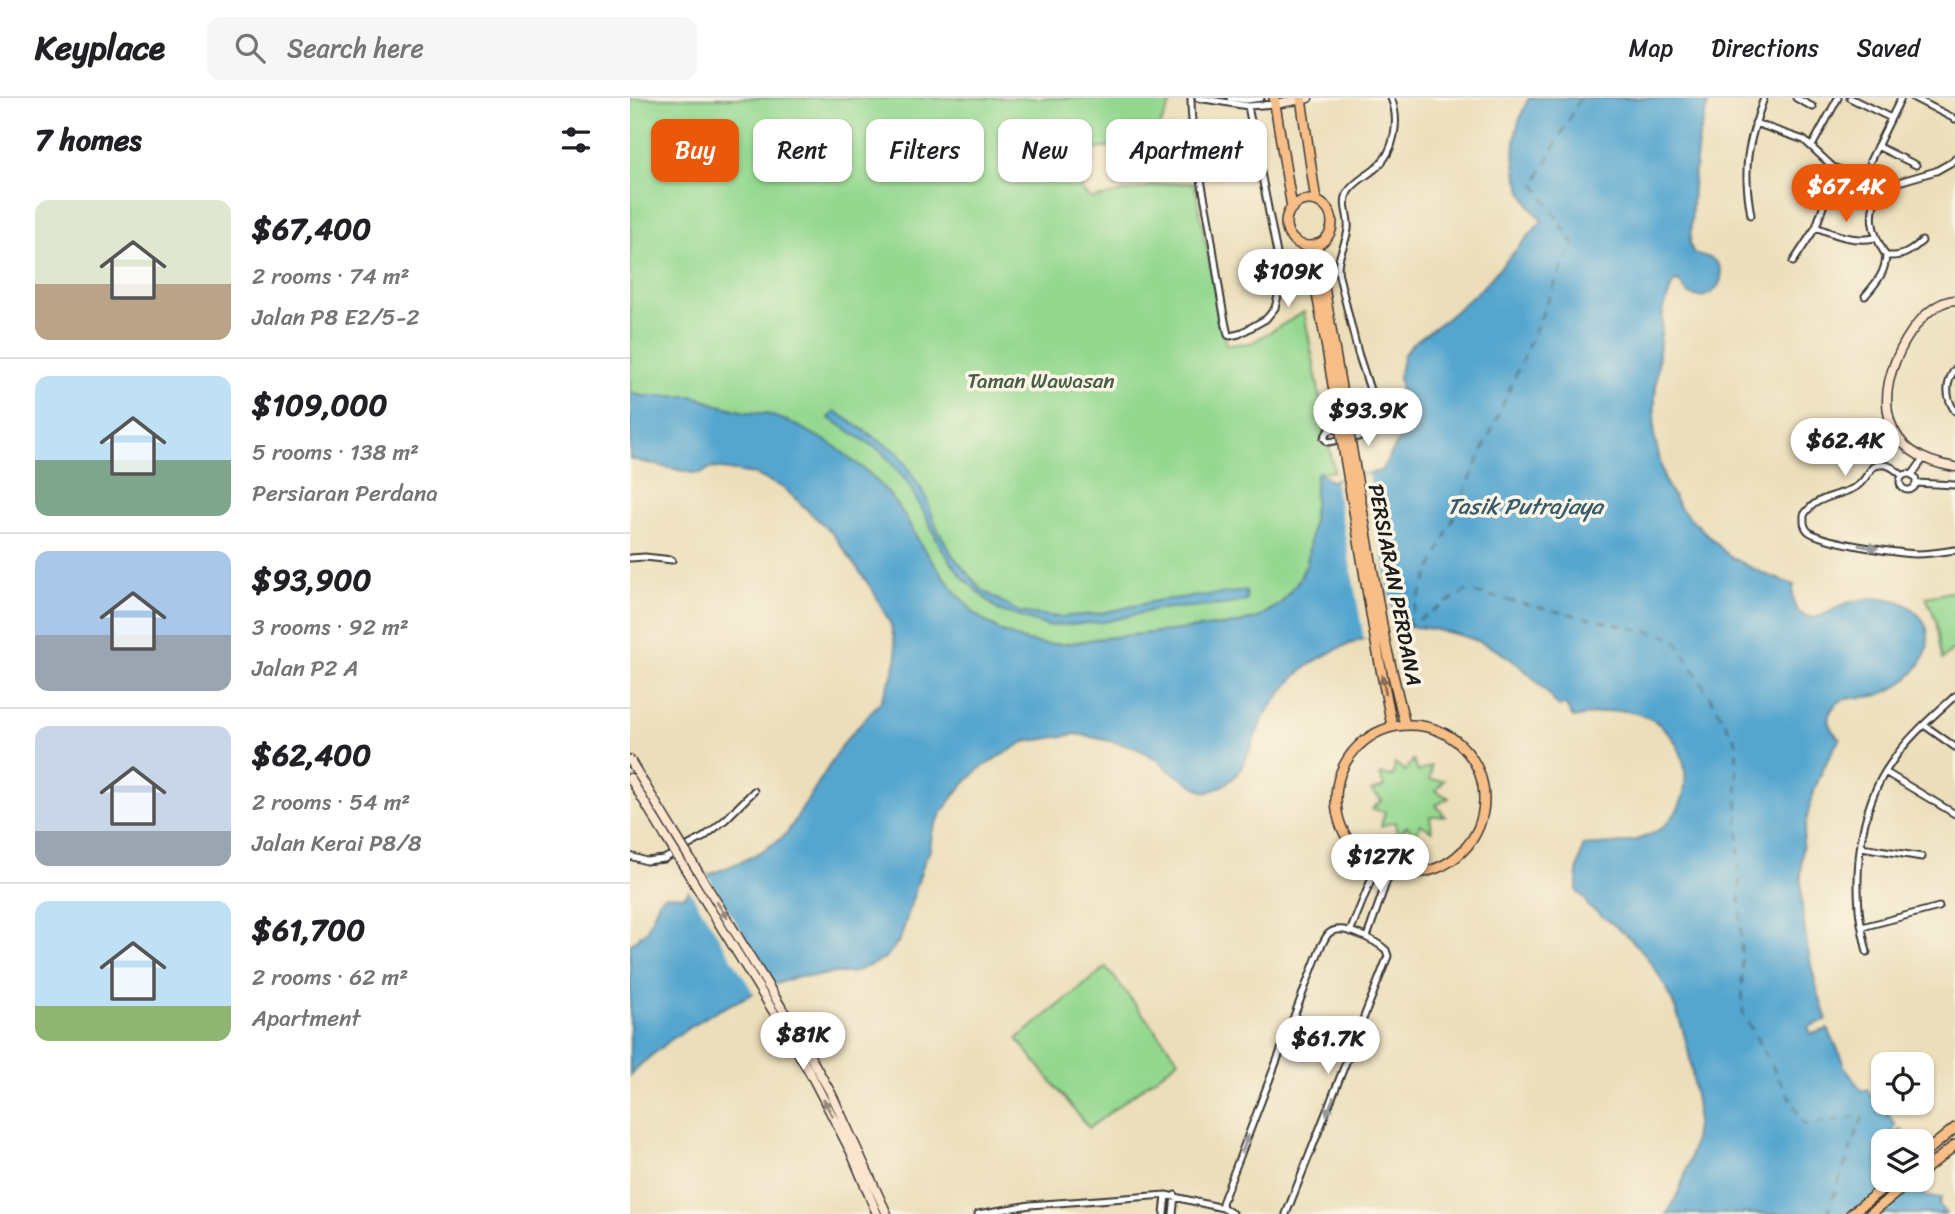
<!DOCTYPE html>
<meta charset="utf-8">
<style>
:root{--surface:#fff;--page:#f6f6f6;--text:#202124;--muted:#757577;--line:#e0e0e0;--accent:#ea580c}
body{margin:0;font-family:Sriracha,sans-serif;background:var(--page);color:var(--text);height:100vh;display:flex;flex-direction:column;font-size:26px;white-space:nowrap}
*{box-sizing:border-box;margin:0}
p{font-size:23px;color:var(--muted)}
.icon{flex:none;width:38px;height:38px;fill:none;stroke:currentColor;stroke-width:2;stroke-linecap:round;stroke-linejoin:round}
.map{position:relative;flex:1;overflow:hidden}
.details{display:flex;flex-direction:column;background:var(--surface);width:630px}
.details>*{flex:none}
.banner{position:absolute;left:21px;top:21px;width:665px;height:63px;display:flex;gap:14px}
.tools{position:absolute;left:1241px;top:954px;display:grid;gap:14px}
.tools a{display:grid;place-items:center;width:63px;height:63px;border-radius:14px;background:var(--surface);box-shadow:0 2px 5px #0004;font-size:35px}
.price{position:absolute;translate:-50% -60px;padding:0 16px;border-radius:24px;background:#fff;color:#222;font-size:23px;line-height:46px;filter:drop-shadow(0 2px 4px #0008)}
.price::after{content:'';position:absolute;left:50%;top:42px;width:21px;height:16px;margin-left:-10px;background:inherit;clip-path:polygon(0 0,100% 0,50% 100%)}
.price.active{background:var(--accent);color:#fff}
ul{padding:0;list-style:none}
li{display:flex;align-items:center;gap:21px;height:175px;padding:0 35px}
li+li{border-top:2px solid var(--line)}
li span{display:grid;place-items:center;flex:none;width:196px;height:140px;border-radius:14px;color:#555}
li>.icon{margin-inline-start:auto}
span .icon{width:84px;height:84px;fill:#fffc;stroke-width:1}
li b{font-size:30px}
h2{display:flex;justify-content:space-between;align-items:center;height:84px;padding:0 35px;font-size:30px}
.chip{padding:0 24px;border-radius:14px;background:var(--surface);box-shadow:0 2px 5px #0004;font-size:24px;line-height:63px}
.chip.active{background:var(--accent);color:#fff}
header{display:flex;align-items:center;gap:42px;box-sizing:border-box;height:98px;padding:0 35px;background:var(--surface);border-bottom:2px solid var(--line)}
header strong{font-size:33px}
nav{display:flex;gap:38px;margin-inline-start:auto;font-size:24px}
.search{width:490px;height:63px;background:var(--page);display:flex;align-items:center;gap:18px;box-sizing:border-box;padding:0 24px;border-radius:14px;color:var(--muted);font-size:26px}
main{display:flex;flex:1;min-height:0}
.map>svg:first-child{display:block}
</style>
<header>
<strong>Keyplace</strong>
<div class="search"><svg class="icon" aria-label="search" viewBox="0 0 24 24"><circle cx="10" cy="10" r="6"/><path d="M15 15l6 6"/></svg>Search here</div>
<nav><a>Map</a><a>Directions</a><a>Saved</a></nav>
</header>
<main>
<section class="details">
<h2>7 homes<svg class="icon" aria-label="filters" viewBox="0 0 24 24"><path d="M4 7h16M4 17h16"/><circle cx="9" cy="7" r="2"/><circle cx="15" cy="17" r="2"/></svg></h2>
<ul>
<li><span style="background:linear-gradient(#dfe7d0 60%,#b9a48a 0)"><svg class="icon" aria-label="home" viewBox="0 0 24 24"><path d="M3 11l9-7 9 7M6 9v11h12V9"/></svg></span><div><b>$67,400</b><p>2 rooms · 74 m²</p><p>Jalan P8 E2/5-2</p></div></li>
<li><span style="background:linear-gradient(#bfe0f5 60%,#7fa58c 0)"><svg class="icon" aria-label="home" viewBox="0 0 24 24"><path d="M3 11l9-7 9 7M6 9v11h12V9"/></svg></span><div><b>$109,000</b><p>5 rooms · 138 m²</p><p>Persiaran Perdana</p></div></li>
<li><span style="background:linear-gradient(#a9c7e8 60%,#9aa5b1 0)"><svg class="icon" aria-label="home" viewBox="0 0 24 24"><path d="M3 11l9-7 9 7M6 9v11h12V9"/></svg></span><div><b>$93,900</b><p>3 rooms · 92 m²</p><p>Jalan P2 A</p></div></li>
<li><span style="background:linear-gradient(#c9d6e8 75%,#9aa5b1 0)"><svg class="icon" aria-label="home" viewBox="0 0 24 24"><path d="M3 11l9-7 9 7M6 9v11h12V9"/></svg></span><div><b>$62,400</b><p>2 rooms · 54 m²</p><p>Jalan Kerai P8/8</p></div></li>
<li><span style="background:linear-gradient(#bfe0f5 75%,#8fb573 0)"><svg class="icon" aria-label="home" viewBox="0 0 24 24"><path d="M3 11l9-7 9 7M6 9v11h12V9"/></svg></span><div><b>$61,700</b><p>2 rooms · 62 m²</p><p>Apartment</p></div></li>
</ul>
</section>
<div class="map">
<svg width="1325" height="1116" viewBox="0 0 1325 1116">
<rect width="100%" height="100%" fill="#fcf5e5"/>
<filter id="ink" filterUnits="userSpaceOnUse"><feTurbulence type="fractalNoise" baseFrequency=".0143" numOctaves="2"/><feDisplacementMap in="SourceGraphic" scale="14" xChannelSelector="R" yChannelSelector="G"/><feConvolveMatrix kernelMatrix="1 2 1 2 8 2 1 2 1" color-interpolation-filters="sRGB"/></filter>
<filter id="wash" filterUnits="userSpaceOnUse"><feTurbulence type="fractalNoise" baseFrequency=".00686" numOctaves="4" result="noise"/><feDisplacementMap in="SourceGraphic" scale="28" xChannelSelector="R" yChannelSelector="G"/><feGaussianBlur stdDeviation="1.57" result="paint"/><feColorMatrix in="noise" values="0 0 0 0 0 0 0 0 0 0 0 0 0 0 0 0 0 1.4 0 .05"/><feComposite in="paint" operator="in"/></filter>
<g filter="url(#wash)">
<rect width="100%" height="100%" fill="#ecdeba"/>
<!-- green -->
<path fill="#94d890" stroke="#587a56" stroke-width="2" d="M0,0H543L526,37L503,44L447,55L441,62C443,77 449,93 462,101L532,86L564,85L596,247L621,245L674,214L704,373L686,376L683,422L677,465L669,482L651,505L628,520L605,526L465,541L436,546H413L396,543L372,534L346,517L326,495L292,449L273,415L137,316L115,314L88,307L63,298H12L0,294Z
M1325,493V550L1312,562L1306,522L1296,499Z
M783,662L788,674L801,668L800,682H814L806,693L819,700L806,707L815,718H800L802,733L790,726L785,740L777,728L767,738L765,724L751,728L755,714L742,711L752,702L741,693L754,689L750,676L763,678L765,665L775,673Z
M476,869L549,962L459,1030L387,941Z"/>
<!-- water -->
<path fill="#55a6cf" stroke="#386176" stroke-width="2" d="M899,0H1079L1068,45L1063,89L1060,147L1063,154C1070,158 1078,158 1084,162C1103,179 1081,207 1060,196C1055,193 1052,187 1048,183L1043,185L1033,212L1025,298L1024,337L1035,384L1051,411L1099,458L1134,476L1164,487C1163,491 1162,498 1163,502C1165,516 1178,522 1191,518C1201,514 1209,507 1220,504C1238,499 1266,497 1281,510C1287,515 1296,524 1297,531C1304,562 1276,588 1248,597C1237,600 1226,599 1216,601C1211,602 1206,606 1203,610C1193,622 1201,632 1210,641C1154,723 1166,833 1197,922L1178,929L1181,936L1198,931L1214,964L1213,967L1232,993L1237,991L1240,996L1246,999L1266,1028L1263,1032L1265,1036L1271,1031L1273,1035L1267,1040L1269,1043H1253V1082H1286V1088L1297,1099L1311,1100L1309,1107L1316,1116H1037C1055,1086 1066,1048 1067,1013C1067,1006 1065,999 1064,992C1059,931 1035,865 984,827C975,821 968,813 958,809L956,802L947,793V774L953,748C973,746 997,747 1017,738C1076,713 1064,627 1002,614C984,610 961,617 943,620L935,606L929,609C899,570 865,543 816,534C806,532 795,529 784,529C765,530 745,537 728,543C707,550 678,564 663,581C654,592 637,611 632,623C616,656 616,683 576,695L540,673L529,663L508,651L489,645L447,636L394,644L349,671L330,690L313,713L302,734L300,752L294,764L270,842L256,859L248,864L222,875H202L189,878L165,879L124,895L81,916L43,940L10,967L0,978V847L17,832L30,801L36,797L54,798L58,794L64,782C94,771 134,757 157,735L214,644L251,603L262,578L267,558L261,527L244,494L202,435L154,390L124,376L85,370L78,371L73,375H62L0,361V294L12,298H63L88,307L115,314L137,316L162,325L202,346L241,377L258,395L273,415L292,449L326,495L346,517L372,534L396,543L413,546H436L465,541L605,526L628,520L651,505L669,482L677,465L683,422L686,376L690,374L691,377L701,383L751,373L769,342L772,327L773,311L769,279L774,256L783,245L816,221L851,191L912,123C880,89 876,41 899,0Z
M205,313L268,355L295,397L307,430L323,458L352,492L389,514L427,519L467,516L531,502L616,493L617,503L594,507L528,511L474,524L418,528L368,512L333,480L311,450L295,416L277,384L252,354L199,320Z"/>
<!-- pier -->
<path fill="#ecdeba" d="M739,376L766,533L734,541L705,383Z
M75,774L147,891L126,899L57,788L63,778Z"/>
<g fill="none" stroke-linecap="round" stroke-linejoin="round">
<!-- ferry -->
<path stroke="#365a6d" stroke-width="2" stroke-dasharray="9 7" stroke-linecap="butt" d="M776,529L943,145L905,86L950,0
M775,530L836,493L1044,539L1106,643L1113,916L1175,1027L1233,1018L1197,1116"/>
</g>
</g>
<g filter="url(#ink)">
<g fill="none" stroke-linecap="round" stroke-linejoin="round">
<defs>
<path id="street" d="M561,0C561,40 571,79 578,119C585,158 589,198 598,237L600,238L609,236L636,221L645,210L652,181L618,8
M568,0L618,8L645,6
M600,0L617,2L631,0
M1166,0L1183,9
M1220,0L1261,20
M1284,0L1325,21
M1125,25L1174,42L1203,69L1250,87L1265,85L1306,73L1322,64L1325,60
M1182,48L1208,0
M1247,48L1286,67
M1240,63L1271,0
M1250,87C1238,117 1240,131 1256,158C1273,159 1280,154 1292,143
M1121,117C1112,69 1118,45 1134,0
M1186,129C1205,137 1224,144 1245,140
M1163,164L1186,129L1197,97
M1235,198C1246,185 1255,176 1256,158
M1325,271C1316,284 1315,299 1325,313
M747,320L698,333L694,340L698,344C709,342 740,340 745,330C748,325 747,319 747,313L728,255L709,178C705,160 716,148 718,131C720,119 711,106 718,94C725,83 737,78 746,70C765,54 770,22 761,0
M1270 384a8 8 0 1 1 16 0a8 8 0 1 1-16 0Z
M1282,377L1294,360
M1273,378C1263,370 1257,363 1243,369C1237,376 1233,386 1224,390C1206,399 1186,398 1174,417C1174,423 1173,428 1178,433C1190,444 1268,455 1286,456C1299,456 1312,454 1325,452
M1286,385L1325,387
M0,460L15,459L42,462
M1294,627L1325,649
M1255,674L1325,716
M1231,749L1292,759
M0,758L16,763L34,761L74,739L96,721L124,693
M1232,829L1309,809
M720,834L743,777L735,760
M737,839L757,782L763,777L775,775
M1237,854C1234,840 1230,825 1229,811C1225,763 1232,705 1261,665C1278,639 1302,619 1325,598
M593,1110L592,1105L691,848C694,844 696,836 701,834C714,826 746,843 756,852L758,858L656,1116
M348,1116L400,1107L536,1097L593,1110L603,1116
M534,1116L536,1097
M543,1116L545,1097"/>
<path id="secondary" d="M645,6L678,0
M1325,202C1303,204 1287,224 1276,242C1242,299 1251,358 1325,369
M0,662L43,733
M0,680L35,738
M164,930L202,997L257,1116
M156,934L179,973L221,1054L247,1116"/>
<path id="primary" d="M644,0L662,110
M671,0L686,103
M656 125a23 23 0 1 1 46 0a23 23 0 1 1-46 0Z
M687,146L703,243
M678,148L696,245
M755,544L775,627
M746,545L762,628
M706 701a74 74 0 1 1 148 0a74 74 0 1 1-148 0Z
M1292,1057L1325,1030
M1292,1074L1325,1047
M1221,1116L1263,1082
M1240,1116L1282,1082"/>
</defs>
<!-- street casing -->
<use href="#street" stroke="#3b3934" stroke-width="9"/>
<!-- secondary casing -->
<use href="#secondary" stroke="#3b3934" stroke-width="11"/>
<!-- primary casing -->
<use href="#primary" stroke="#3b3934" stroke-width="12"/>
<!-- street -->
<use href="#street" stroke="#fff" stroke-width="5"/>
<!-- secondary -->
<use href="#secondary" stroke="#fce5cf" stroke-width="8"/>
<!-- primary -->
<use href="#primary" stroke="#f7be87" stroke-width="9"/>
<defs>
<path id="secondary-bridge" d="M43,733L164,930
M35,738L156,934"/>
<path id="primary-bridge" d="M703,243L755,544
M696,245L746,545"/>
</defs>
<!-- secondary-bridge casing -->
<use href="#secondary-bridge" stroke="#3b3934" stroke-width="11" stroke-linecap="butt"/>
<!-- primary-bridge casing -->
<use href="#primary-bridge" stroke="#3b3934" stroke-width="12" stroke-linecap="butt"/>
<!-- secondary-bridge -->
<use href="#secondary-bridge" stroke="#fce5cf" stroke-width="8"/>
<!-- primary-bridge -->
<use href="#primary-bridge" stroke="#f7be87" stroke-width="9"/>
</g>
<!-- one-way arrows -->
<defs><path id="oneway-solid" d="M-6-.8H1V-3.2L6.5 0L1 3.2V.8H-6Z" transform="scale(1.75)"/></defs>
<g fill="#999">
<use href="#oneway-solid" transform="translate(1238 449) rotate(10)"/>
<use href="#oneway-solid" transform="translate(700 1008) rotate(112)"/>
<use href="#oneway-solid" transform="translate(615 1046) rotate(-69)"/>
</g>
<use fill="#8a6d52" href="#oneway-solid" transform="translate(754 587) rotate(-101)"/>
<g fill="#978b7e">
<use href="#oneway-solid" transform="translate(92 812) rotate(57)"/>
<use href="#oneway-solid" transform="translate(198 1010) rotate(-118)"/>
</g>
</g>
<g text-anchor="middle" stroke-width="7" stroke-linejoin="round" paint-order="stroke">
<!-- park labels -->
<g font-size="21" fill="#465e45" stroke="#fcf5e5">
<text x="411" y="290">Taman Wawasan</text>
</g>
<!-- street labels -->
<g font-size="21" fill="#1c1c1c" stroke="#fcf5e5">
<text transform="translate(765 487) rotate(79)" y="7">PERSIARAN PERDANA</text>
</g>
<!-- water labels -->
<g font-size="23" font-style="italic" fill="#365a6d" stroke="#fcf5e5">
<text x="895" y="416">Tasik Putrajaya</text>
</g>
</g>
</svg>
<div class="tools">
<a><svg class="icon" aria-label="locate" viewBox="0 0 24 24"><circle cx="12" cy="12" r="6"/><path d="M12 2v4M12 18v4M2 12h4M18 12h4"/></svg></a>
<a><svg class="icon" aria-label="layers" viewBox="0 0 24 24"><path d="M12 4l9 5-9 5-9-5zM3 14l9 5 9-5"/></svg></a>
</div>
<b class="price active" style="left:1216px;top:126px">$67.4K</b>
<b class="price" style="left:658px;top:211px">$109K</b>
<b class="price" style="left:738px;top:350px">$93.9K</b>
<b class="price" style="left:1215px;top:380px">$62.4K</b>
<b class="price" style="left:750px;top:796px">$127K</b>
<b class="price" style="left:173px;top:974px">$81K</b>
<b class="price" style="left:698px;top:978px">$61.7K</b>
<div class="banner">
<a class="chip active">Buy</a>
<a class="chip">Rent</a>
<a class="chip">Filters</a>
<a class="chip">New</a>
<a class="chip">Apartment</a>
</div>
</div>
</main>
